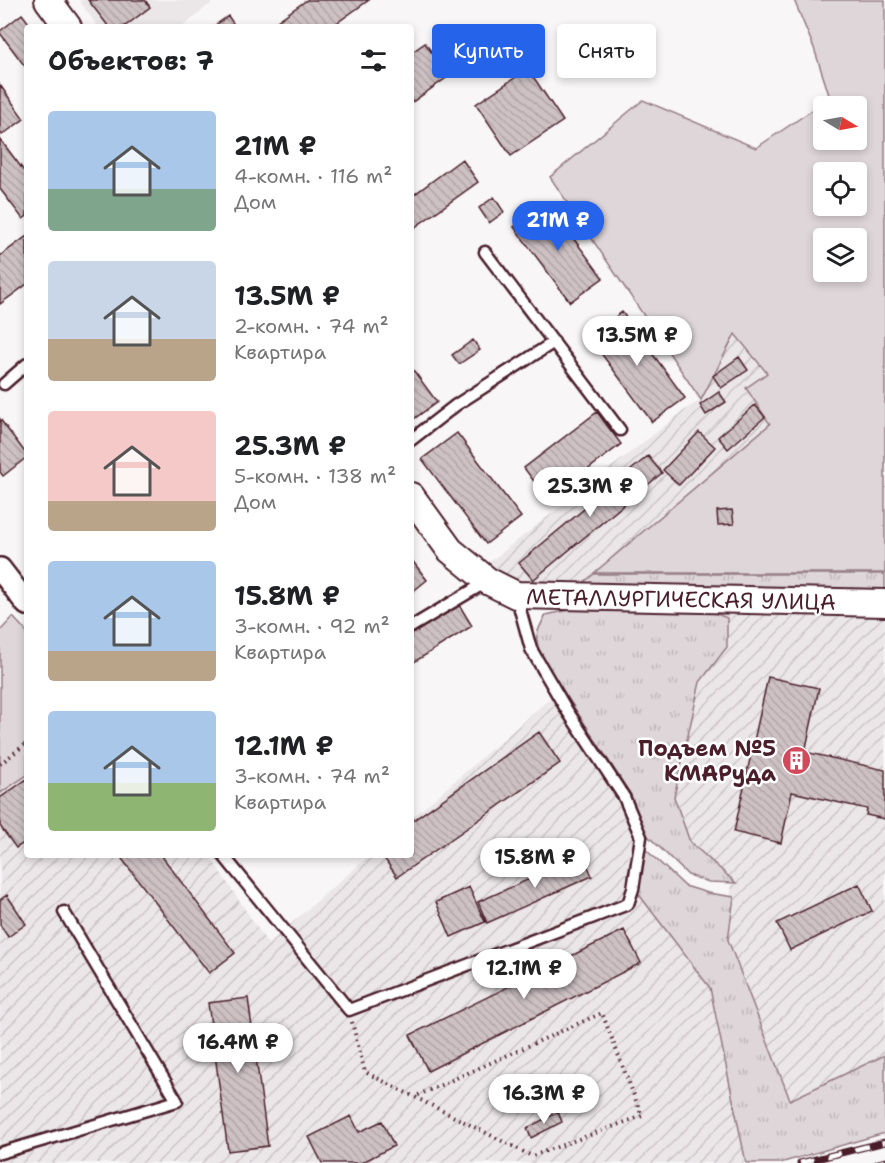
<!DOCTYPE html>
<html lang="ru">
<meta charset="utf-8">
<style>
:root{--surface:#fff;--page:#f2f2f2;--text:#202124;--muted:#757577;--accent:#2563eb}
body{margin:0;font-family:"Shantell Sans",sans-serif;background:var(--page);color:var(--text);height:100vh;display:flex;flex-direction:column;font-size:22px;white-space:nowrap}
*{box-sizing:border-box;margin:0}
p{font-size:20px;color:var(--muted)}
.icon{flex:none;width:33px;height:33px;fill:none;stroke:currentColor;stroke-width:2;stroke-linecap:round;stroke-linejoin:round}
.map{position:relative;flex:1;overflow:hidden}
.sheet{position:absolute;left:24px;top:24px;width:390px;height:834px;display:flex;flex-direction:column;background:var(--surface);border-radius:6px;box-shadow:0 3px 9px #0003}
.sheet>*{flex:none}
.banner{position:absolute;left:432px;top:24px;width:363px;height:54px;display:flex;gap:12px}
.needle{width:39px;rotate:100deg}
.fabs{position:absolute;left:813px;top:96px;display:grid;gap:12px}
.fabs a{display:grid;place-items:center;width:54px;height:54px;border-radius:6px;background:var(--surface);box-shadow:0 3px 9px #0003;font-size:30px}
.price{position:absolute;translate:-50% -51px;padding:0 14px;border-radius:21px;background:#fff;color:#222;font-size:20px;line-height:39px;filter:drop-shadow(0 2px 3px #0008)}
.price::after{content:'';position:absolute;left:50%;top:36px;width:18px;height:14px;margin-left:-9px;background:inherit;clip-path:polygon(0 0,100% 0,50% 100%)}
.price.current{background:var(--accent);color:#fff}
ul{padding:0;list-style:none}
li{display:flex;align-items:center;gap:18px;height:150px;padding:0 24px}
li span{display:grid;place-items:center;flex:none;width:168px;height:120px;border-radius:6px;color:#555}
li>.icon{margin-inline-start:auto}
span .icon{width:72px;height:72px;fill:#fffc;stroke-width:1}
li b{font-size:26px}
h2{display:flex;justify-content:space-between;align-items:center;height:72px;padding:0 24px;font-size:26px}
.pill{padding:0 21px;border-radius:6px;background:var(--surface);box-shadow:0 3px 9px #0003;font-size:21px;line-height:54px}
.pill.current{background:var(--accent);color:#fff}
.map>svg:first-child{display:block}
</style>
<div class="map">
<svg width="885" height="1163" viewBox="0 0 885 1163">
<defs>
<pattern id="industrial-furrows" width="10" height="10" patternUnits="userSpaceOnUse" patternTransform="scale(1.5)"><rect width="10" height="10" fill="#ebe6e8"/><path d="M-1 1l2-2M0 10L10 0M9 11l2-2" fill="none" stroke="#cbc5c7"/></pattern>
<pattern id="grass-tufts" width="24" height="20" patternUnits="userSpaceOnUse" patternTransform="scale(1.5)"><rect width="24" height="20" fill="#ded6d9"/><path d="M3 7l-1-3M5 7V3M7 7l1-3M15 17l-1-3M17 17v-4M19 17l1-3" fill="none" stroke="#c0b7ba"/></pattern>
<pattern id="building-back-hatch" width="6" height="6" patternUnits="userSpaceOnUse" patternTransform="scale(1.5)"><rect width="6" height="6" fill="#cdc1c4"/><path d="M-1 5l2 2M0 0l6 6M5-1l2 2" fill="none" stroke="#b2a5a9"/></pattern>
</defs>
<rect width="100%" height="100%" fill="#f8f6f7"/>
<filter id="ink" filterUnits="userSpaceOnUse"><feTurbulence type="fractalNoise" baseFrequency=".0167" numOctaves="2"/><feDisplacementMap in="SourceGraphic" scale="12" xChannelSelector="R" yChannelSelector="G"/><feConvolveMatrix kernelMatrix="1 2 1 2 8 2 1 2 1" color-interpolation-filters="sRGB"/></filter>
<g filter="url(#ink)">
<!-- built -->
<path fill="#ebe6e8" d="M79,0H215L182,27H98Z"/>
<!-- industrial -->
<path fill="url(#industrial-furrows)" d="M735,334L767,373L770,424L578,586L520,584L487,564L685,410L701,400Z
M714,613L885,614V1060L789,1106L724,941L732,885L685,845L668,805Z
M562,688L634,803L649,836L637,872L625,889L640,896L710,988L746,1163H0V793L27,775V855H209L268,944L370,855H411V819Z"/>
<!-- grass -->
<path fill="url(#grass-tufts)" stroke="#947a82" stroke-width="1.5" d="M594,574H885V589L579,586Z
M570,610L714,613L727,618V647L700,682L674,797L690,842L736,883L709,882L688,875L645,833L631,795L542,658C534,637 535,634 546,615Z
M644,848L685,886L708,893L734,897L728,940L790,1100L885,1055V1133L780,1163H746L710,988L631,884Z"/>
<!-- garden -->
<path fill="#ded6d9" stroke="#947a82" stroke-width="1.5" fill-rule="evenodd" d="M794,0H885V573H594L770,424L746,388L767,373L735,334L701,400L550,177L643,100L756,148L830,98L814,48ZM824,106H856V140H824ZM824,172H856V206H824ZM824,238H856V272H824Z
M13,617L27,632V775L0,793V631Z"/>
<!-- building -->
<path fill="url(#building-back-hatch)" stroke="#4a1f2b" stroke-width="1.5" d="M88,0H145L150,7L124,27H109Z
M307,0H369L331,27H275L273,24Z
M22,14L32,27H27V69L0,33V31Z
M228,16L235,26L213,27Z
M425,43L449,76L411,103V53Z
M528,69L563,121L511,156L476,104Z
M0,85L24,119L2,135L0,132Z
M0,139L27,175V216L23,219L0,189Z
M462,159L478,182L411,230V197Z
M494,197L504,212L489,223L479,208Z
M547,203L603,278L570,302L514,227Z
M27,236V284L0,304V256Z
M622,312L685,398L652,422L589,337Z
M473,340L480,350L459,364L452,355Z
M739,357L748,370L721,388L713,376Z
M411,367L437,402L411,421Z
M719,392L726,402L706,415L700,405Z
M755,405L765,417L728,449L718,437Z
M597,412L621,444L548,500L524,468Z
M0,419L27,455V457L3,476L0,472Z
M699,432L715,447L679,485L663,470Z
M457,433L521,517L486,544L422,459Z
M648,456L662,473L533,580L519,563Z
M732,510L734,524L718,525L717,511Z
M411,559L427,580L411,593Z
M458,603L472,626L411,664V632Z
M768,677L819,688L805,752L885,770V819L866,815L867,809L792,792L781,843L734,832Z
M539,732L560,763L397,877L382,855H411V822Z
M27,779V841L16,848L0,826V798Z
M119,855H161L235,953L209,973Z
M583,855L592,876L487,923L478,902Z
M859,884L872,911L790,950L777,923Z
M469,887L485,922L451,937L436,902Z
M7,895L26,924L8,937L0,925V900Z
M624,930L641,963L428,1071L410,1035Z
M248,998L268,1146L228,1151L208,1003Z
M558,1112L562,1122L531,1138L527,1128Z
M351,1116L359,1132L382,1121L394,1146L361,1163H322L309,1137Z"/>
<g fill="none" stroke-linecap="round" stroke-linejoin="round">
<defs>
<path id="service" d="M485,252L620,430
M4,384L27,364
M411,440L456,405L554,342
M411,627L488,581
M223,855L349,1010L628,904L633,889L641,837L624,797L566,709L531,649L516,595
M0,1153L177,1101L64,912"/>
<path id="minor" d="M0,569L27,604"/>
<path id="tertiary" d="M48,0L68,27
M411,496L450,550L488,581L516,595L885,603"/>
</defs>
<!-- service casing -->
<use href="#service" stroke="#4a1f2b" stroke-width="15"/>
<!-- minor casing -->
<use href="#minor" stroke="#4a1f2b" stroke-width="26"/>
<!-- tertiary casing -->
<use href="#tertiary" stroke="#4a1f2b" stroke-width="30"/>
<!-- path -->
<path stroke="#4a1f2b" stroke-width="4" stroke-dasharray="1.5 4.5" stroke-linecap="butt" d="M0,764L27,743
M352,1022L365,1072L532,1156L642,1116L602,1013L414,1097"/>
<!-- service -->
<use href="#service" stroke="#fff" stroke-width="10"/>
<!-- minor -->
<use href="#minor" stroke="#fff" stroke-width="21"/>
<!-- tertiary -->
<use href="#tertiary" stroke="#fff" stroke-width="26"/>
<defs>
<path id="rail" d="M800,1163L885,1142
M878,1163L885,1161"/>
</defs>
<!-- rail casing -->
<use href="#rail" stroke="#4a1f2b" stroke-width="7"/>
<!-- rail -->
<use href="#rail" stroke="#fff" stroke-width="4.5" stroke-dasharray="14" stroke-linecap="butt"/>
</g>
</g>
<!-- icons -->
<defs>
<symbol id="building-disc" viewBox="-11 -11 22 22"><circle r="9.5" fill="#d1495b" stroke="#fff"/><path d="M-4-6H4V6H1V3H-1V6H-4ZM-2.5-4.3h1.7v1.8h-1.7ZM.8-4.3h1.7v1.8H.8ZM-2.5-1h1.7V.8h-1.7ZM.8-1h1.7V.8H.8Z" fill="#fff"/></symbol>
</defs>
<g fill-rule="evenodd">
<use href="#building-disc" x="780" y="744" width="33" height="33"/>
</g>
<g text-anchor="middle" stroke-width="5" stroke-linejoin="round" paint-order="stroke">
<!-- street labels -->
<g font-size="22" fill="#4a1f2b" stroke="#fff">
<text transform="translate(681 599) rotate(1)" y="8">МЕТАЛЛУРГИЧЕСКАЯ УЛИЦА</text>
</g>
<!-- poi labels -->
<g font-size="22" font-weight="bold" fill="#4a1f2b" stroke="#fff" text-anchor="end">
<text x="776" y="756">Подъем №5<tspan x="776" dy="25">КМАРуда</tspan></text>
</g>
</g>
</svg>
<div class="fabs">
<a><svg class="needle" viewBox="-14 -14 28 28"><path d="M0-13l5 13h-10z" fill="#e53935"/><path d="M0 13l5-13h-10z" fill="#757577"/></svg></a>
<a><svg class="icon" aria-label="locate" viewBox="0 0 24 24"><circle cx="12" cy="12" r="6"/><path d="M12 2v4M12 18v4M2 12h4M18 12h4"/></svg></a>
<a><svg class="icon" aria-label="layers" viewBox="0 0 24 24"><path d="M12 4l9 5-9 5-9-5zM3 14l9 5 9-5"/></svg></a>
</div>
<b class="price current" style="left:558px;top:252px">21M ₽</b>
<b class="price" style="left:637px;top:367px">13.5M ₽</b>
<b class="price" style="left:590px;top:518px">25.3M ₽</b>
<b class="price" style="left:535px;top:889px">15.8M ₽</b>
<b class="price" style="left:524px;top:1000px">12.1M ₽</b>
<b class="price" style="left:238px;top:1074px">16.4M ₽</b>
<b class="price" style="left:544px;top:1125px">16.3M ₽</b>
<div class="banner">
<a class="pill current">Купить</a>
<a class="pill">Снять</a>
</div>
<section class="sheet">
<h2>Объектов: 7<svg class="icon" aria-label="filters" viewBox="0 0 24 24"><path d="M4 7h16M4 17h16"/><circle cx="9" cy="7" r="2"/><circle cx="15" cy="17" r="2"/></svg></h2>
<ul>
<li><span style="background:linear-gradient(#a9c7e8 65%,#7fa58c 0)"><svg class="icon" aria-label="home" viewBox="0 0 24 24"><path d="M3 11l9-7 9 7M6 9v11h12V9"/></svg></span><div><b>21M ₽</b><p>4-комн. · 116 m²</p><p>Дом</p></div></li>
<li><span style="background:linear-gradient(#c9d6e8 65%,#b9a48a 0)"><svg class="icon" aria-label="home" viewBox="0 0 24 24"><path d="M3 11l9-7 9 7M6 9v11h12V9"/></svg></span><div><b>13.5M ₽</b><p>2-комн. · 74 m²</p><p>Квартира</p></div></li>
<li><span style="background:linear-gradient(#f6c9c9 75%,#b9a48a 0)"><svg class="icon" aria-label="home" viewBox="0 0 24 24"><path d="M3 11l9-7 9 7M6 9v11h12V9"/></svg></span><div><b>25.3M ₽</b><p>5-комн. · 138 m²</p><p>Дом</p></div></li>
<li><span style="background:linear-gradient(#a9c7e8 75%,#b9a48a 0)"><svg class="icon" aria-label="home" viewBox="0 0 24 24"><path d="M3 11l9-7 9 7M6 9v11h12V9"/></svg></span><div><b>15.8M ₽</b><p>3-комн. · 92 m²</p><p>Квартира</p></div></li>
<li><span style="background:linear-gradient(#a9c7e8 60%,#8fb573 0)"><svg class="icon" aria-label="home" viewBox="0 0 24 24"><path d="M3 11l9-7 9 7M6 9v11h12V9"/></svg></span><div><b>12.1M ₽</b><p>3-комн. · 74 m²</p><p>Квартира</p></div></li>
</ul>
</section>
</div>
